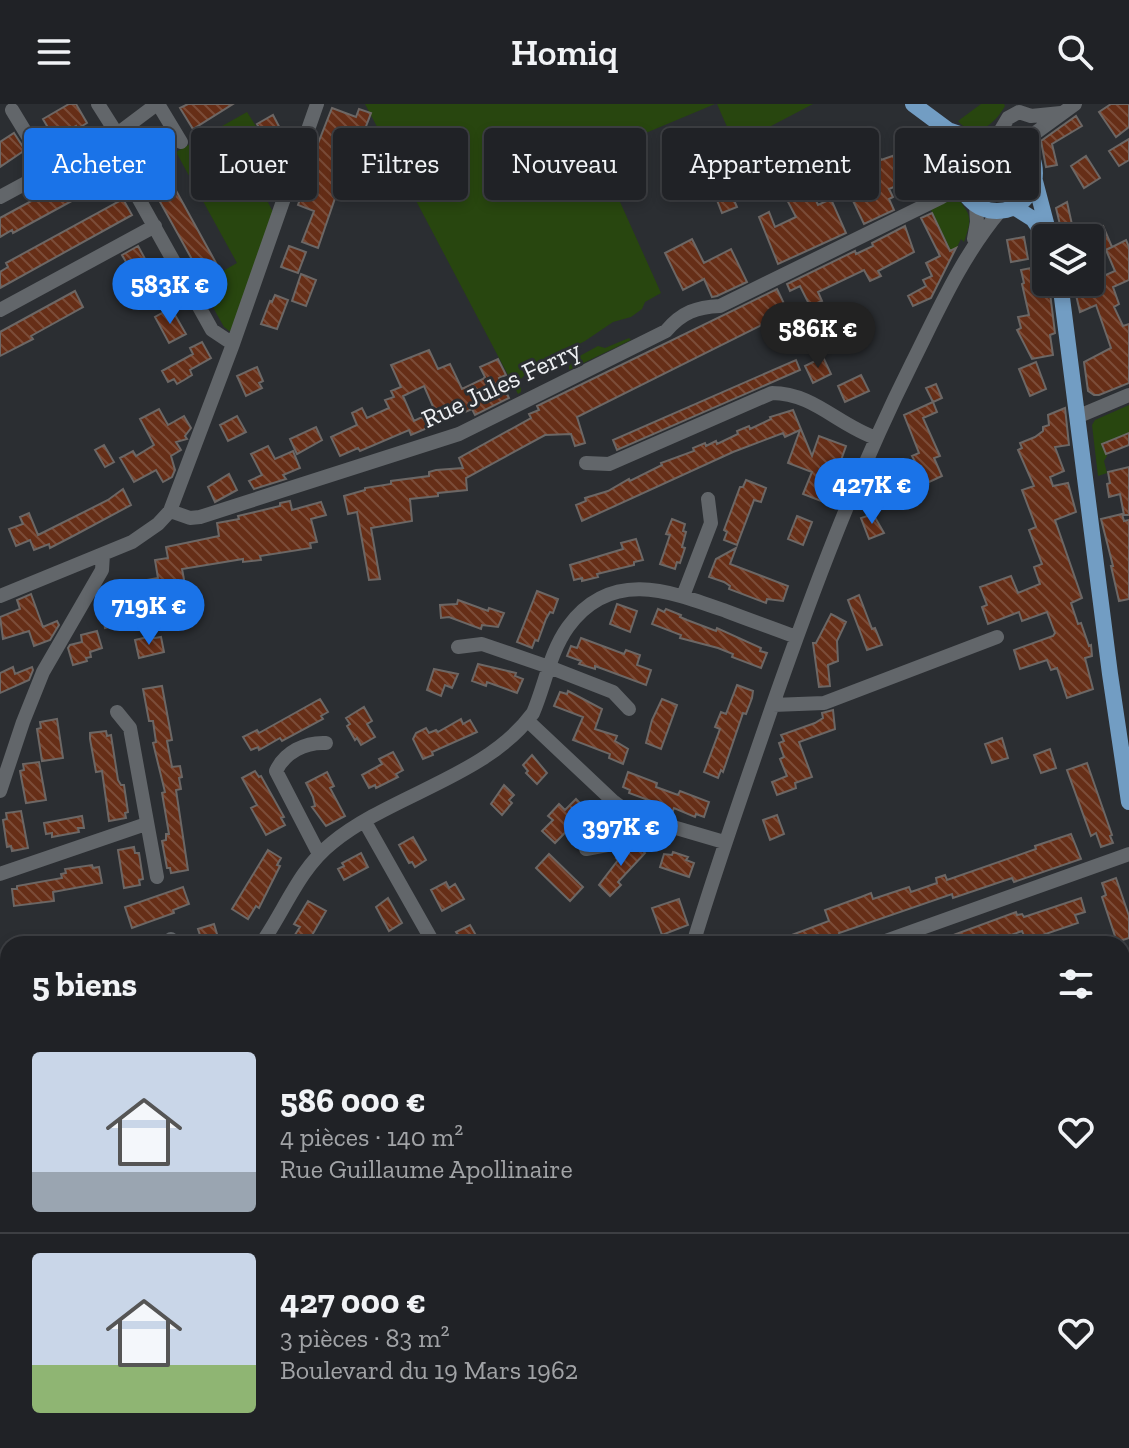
<!DOCTYPE html>
<html lang="fr">
<meta charset="utf-8">
<style>
:root{--surface:#202226;--page:#2d2f32;--text:#f1f3f6;--muted:#a2a4a7;--line:#3d3f43;--accent:#1a73e8}
body{margin:0;font-family:"Zilla Slab",serif;background:var(--page);color:var(--text);height:100vh;display:flex;flex-direction:column;font-size:30px;white-space:nowrap}
*{box-sizing:border-box;margin:0}
p{font-size:26px;color:var(--muted)}
.icon{flex:none;width:44px;height:44px;fill:none;stroke:currentColor;stroke-width:2;stroke-linecap:round;stroke-linejoin:round}
.map{position:relative;flex:1;overflow:hidden}
.details{position:absolute;left:0px;top:832px;width:1130px;height:512px;display:flex;flex-direction:column;background:var(--surface);border-radius:24px 24px 0 0;box-shadow:0 4px 12px #0003,0 0 0 2px var(--line)}
.details>*{flex:none}
.top-card{position:absolute;left:24px;top:24px;width:1082px;height:72px;display:flex;gap:16px}
.buttons{position:absolute;left:1032px;top:120px;display:grid;gap:16px}
.buttons a{display:grid;place-items:center;width:72px;height:72px;border-radius:8px;background:var(--surface);box-shadow:0 4px 12px #0003,0 0 0 2px var(--line);font-size:40px}
.price{position:absolute;translate:-50% -68px;padding:0 18px;border-radius:28px;background:var(--accent);color:#fff;font-size:26px;line-height:52px;filter:drop-shadow(0 2px 4px #0008)}
.price::after{content:'';position:absolute;left:50%;top:48px;width:24px;height:18px;margin-left:-12px;background:inherit;clip-path:polygon(0 0,100% 0,50% 100%)}
.price.selected{background:#222;color:#fff}
ul{padding:0;list-style:none}
li{display:flex;align-items:center;gap:24px;height:200px;padding:0 32px}
li+li{border-top:2px solid var(--line)}
li span{display:grid;place-items:center;flex:none;width:224px;height:160px;border-radius:8px;color:#555}
li>.icon{margin-inline-start:auto}
span .icon{width:96px;height:96px;fill:#fffc;stroke-width:1}
li b{font-size:34px}
h2{display:flex;justify-content:space-between;align-items:center;height:96px;padding:0 32px;font-size:34px}
.chip{padding:0 28px;border-radius:8px;background:var(--surface);box-shadow:0 4px 12px #0003,0 0 0 2px var(--line);font-size:28px;line-height:72px}
.chip.selected{background:var(--accent);color:#fff}
header{display:flex;justify-content:space-between;align-items:center;height:104px;padding:0 32px;background:var(--surface);font-size:36px;font-weight:600}
.map>svg:first-child{display:block}
</style>
<header><svg class="icon" aria-label="menu" viewBox="0 0 24 24"><path d="M4 6h16M4 12h16M4 18h16"/></svg>Homiq<svg class="icon" aria-label="search" viewBox="0 0 24 24"><circle cx="10" cy="10" r="6"/><path d="M15 15l6 6"/></svg></header>
<div class="map">
<svg width="1129" height="1344" viewBox="0 0 1129 1344">
<defs>
<pattern id="park-crowns" width="20" height="18" patternUnits="userSpaceOnUse" patternTransform="scale(2)"><rect width="20" height="18" fill="#28460f"/><path d="M2 6a3 3 0 1 1 6 0M12 15a3 3 0 1 1 6 0" fill="none" stroke="#486132"/></pattern>
<pattern id="building-back-hatch" width="6" height="6" patternUnits="userSpaceOnUse" patternTransform="scale(2)"><rect width="6" height="6" fill="#662e17"/><path d="M-1 5l2 2M0 0l6 6M5-1l2 2" fill="none" stroke="#7c4d39"/></pattern>
</defs>
<rect width="100%" height="100%" fill="#2b2e32"/>
<!-- grass -->
<path fill="#28460f" d="M365,0H715L598,49L661,189L645,198L642,205L631,213L613,218L585,237L529,266L521,275V288L518,290Z
M717,0H813L735,41Z
M981,0H1004L1005,2C995,20 975,37 958,17Z
M247,8L273,49L249,61L273,108L232,229L224,223L200,180L237,159L176,48Z
M936,35C950,48 954,62 940,77L926,46Z
M967 67a31 31 0 1 1 62 0a31 31 0 1 1-62 0Z
M955,91C971,111 973,113 964,138L961,135L953,151L931,106Z
M629,234L631,236L569,266V262L576,254L598,242L605,244Z
M1129,301V329L1102,340L1107,352L1104,357L1107,369L1098,372L1092,321L1095,316Z
M0,888L8,894V947L0,941Z"/>
<!-- park -->
<path fill="url(#park-crowns)" d="M370,1336H553L551,1344H376Z"/>
<!-- building -->
<path fill="url(#building-back-hatch)" stroke="#6c6765" stroke-width="2" fill-rule="evenodd" d="M69,0H76L87,19L77,25L76,22L54,34L43,15Z
M188,0H233L193,25L180,4Z
M1111,0H1129V23L1116,33L1099,8Z
M332,4L356,13L359,5L371,9L365,25L360,23L346,69L344,68L318,144L302,138L314,107L298,101L317,48L315,47Z
M273,11L285,34L271,43L257,20Z
M1076,12L1082,22L1052,40L1057,61L1046,63L1041,37Z
M14,29L25,46L0,63V38Z
M158,29L169,47L158,54L221,168L204,177L129,42Z
M771,35L779,54L786,51L796,74L804,71L818,101L831,95L846,129L778,160L759,113L769,108L775,123L796,113L759,42Z
M1129,35V56L1119,62L1109,47Z
M873,38L881,56L898,50L900,57L914,52L916,57L921,55L925,65L930,63L932,69L936,67L940,77L909,89L903,79L889,85L893,93L889,95L894,106L864,120L847,84L856,80L854,76L865,71L863,67L873,62L864,43Z
M709,40L737,103L722,109L697,45Z
M1086,52L1100,74L1084,84L1071,62Z
M269,55L276,72L261,78L253,61Z
M103,58L112,75L13,129L12,126L0,133V114Z
M123,95L132,111L0,184V168L8,163L6,159Z
M1067,98L1073,125L1062,129L1056,104Z
M932,109L950,147L956,144L931,194L913,202L908,192L926,182L923,176L932,172L926,159L940,152L921,114Z
M905,122L914,148L878,167L881,172L870,177L864,166L818,188L822,197L810,202L800,182L790,187L787,180L855,147L856,150L873,142L872,139Z
M1103,122L1112,143L1090,153L1088,128Z
M1024,133L1028,155L1011,158L1007,136Z
M692,135L704,159L731,145L747,178L717,192L712,193L704,175L683,186L665,149Z
M1126,136L1129,143V176L1113,183L1119,200L1114,203L1123,222L1129,220V279L1099,291H1094L1088,287L1084,258L1111,244L1096,201L1080,208L1073,178H1090L1115,167L1106,146Z
M138,142L156,175L150,177L153,182L144,188L122,151Z
M289,142L306,148L298,169L281,163Z
M1046,161V178L1049,181L1055,229L1050,231L1053,251L1032,255L1017,226L1021,224L1018,213L1029,211L1022,180L1024,179L1021,166Z
M301,170L316,176L306,202L292,197Z
M777,185L788,208L577,313L585,339L575,342L571,330L545,331L466,374L467,386L438,389V392L410,395L412,417L371,424L380,475L369,476L357,408L348,410L344,392L365,386V384L391,380V377L429,372V368L436,366L463,364L459,354L531,314L529,310L539,306L537,302Z
M75,187L83,203L31,232L33,235L0,252V228Z
M275,191L288,196L277,225L261,220L270,197L272,198Z
M171,204L186,230L169,239L155,213Z
M202,238L211,254L190,266L192,271L184,276L177,280L174,275L168,278L162,267L193,250L190,244Z
M429,246L438,265L450,260L462,285L483,275L485,273L480,263L498,255L506,271L499,274L509,294L475,311L472,305L411,331L409,326L360,347L358,344L340,352L331,333L357,321L352,309L362,304L367,314L389,304L385,296L394,293L391,287L401,283L391,261ZM424,282L435,307L414,317L403,292Z
M823,253L831,270L813,279L805,262Z
M796,256L800,266L617,346L613,336Z
M1036,258L1046,285L1030,292L1019,265Z
M257,263L263,277L259,279L262,284L246,292L237,272Z
M861,271L869,287L845,298L838,282Z
M936,280L942,294L933,298L937,308L923,314L940,352L934,354L942,372L927,379L912,352L919,349L904,311L933,298L926,284Z
M1065,304L1069,341L1055,343L1064,367L1050,373L1053,382L1068,379L1076,408L1055,416L1082,494L1071,499L1078,520L1081,519L1089,542L1091,541L1092,552L1085,554L1093,585L1067,594L1057,564L1051,566L1047,556L1020,565L1014,546L1053,532L1055,529L1047,508L1022,517L1019,508L988,520L982,503L987,501L980,483L1011,472L1018,489L1040,480L1034,463L1042,460L1029,426L1036,423L1022,386L1034,382L1018,346L1022,344L1020,339L1035,333L1043,327V323L1049,321L1048,311Z
M159,305L168,321L184,312L191,324L185,332L187,335L176,338L181,346L171,352L175,366L172,373L163,378L156,366L134,378L120,354L133,347L136,352L154,341L140,315Z
M793,306L812,352L819,332L846,342L834,376L829,374L821,397L803,390L812,368L788,359L800,326L785,333L783,329L733,348L582,417L576,401L586,397L585,394L608,387L629,375L630,377L662,361L661,359L694,347L693,344L705,339L706,342L716,337L717,340L738,330L737,327L742,325L749,322L750,325L771,315L770,313Z
M237,312L246,328L228,337L220,321Z
M316,323L322,336L297,350L290,335Z
M1129,329V341L1106,350L1102,340Z
M104,341L114,358L105,363L95,346Z
M268,342L275,355L293,347L300,364L283,371L286,375L254,385L249,377L262,371L251,350Z
M1129,363V411H1124L1120,390L1109,393L1107,380L1110,379L1108,368Z
M229,370L237,386L215,398L208,383Z
M746,376L766,384L761,398L754,396L737,441L724,436L727,428L724,426L740,383H743Z
M123,385L131,401L75,431L50,444L49,440L34,446L30,436L16,442L9,425L23,420L20,413L29,409L38,431L108,396Z
M290,397L292,406L321,398L326,411L311,415L317,438L310,439L311,444L260,452L261,456L243,458V455L182,465L186,486L133,495L130,479L158,474L155,456L168,454L166,443L219,432L217,419L239,415L238,412L280,402V399Z
M873,410L884,429L869,435L861,414Z
M1122,410L1124,417L1129,416V495L1119,497L1111,462H1113L1101,415Z
M797,412L812,418L803,441L788,435Z
M672,415L685,420L683,427L686,428L682,443L685,444L680,459L677,458L675,465L660,460L670,431L666,430Z
M636,435L643,456L634,458V461L597,470L598,473L582,477V474L574,476L570,461L623,445L621,439Z
M736,444L730,460L788,482L783,497L767,495L766,499L729,485L730,482L724,478L709,473L716,455Z
M537,487L558,495L553,509L550,508L546,515L538,537L535,536L532,544L517,538Z
M31,490L43,523L57,517L59,521L50,536L34,542L29,527L3,535L0,513L20,505L17,496Z
M859,491L872,525L875,524L882,541L867,546L848,496Z
M458,496L488,507L489,504L504,509L498,523L482,521L481,525L449,513L441,514L440,501L457,500Z
M119,498L124,519L105,524L101,501Z
M617,500L637,507L630,528L610,520Z
M658,505L664,508L666,505L681,511L680,513L687,516L716,527L717,524L761,544L760,547L767,549L761,564L732,553L733,550L718,544L680,534L681,531L652,520Z
M831,510L846,518L837,537L838,557L828,561L830,582L819,583L813,539H816Z
M97,527L102,544L90,548L91,553L86,554L87,557L73,561L68,544L70,541L82,538L81,531Z
M148,533L149,535L161,533L164,548L139,554L135,536Z
M581,534L624,550L626,546L640,551L637,561L651,566L646,581L595,562V565L579,560L581,557L567,552L571,542L577,544Z
M478,560L516,569L515,572L523,575L517,589L487,578L486,582L472,577Z
M13,563L15,570L32,563L33,566L29,576L0,589V569Z
M434,565L458,570L452,584L445,581L441,592L427,586Z
M737,581L753,587L752,594L746,610L743,609L723,668L721,666L718,674L704,668L720,625L715,623L721,608L726,610Z
M162,582L172,636L167,637L172,663L180,662L182,673L179,674L181,685L176,686L188,766L171,769L170,764H167L162,737L166,736V730H169L162,689L165,688L153,639L156,638L153,617H149L143,585Z
M568,587L602,605L595,625L617,632L615,637L628,645L623,660L609,654L610,650L573,636L583,613L554,602L560,588L567,590Z
M320,595L328,608L321,612L323,615L282,637L280,634L259,646L258,643L251,646L243,633L257,626L259,629Z
M662,595L677,601L661,645L646,639L652,616Z
M364,603L372,617L367,620L375,633L361,641L357,634L355,636L347,622L350,620L346,614Z
M833,606L835,625L799,638L812,673L795,679L796,684L777,691L772,678L787,672L780,655L784,653L779,639L784,637L781,631L815,619L823,614L822,609Z
M57,615L63,654L42,657L37,625L41,624L40,618Z
M461,615L463,620L470,616L477,628L432,648L433,651L423,655L413,635L416,629L426,624L429,629L436,626L438,628Z
M106,627L107,632L111,631L118,676L121,681H124L128,708L125,709L126,714L109,717L102,667L96,668L90,635V629Z
M1002,634L1008,654L992,659L985,640Z
M1050,645L1056,664L1041,669L1034,651Z
M393,648L403,666L396,670L398,673L376,684L375,681L369,684L362,671L382,660L379,655Z
M532,651L547,669L537,680L526,669L528,667L523,661Z
M39,658L46,696L26,699L20,667L24,666L23,660Z
M1087,659L1112,731L1110,732L1113,739L1101,743L1096,729L1091,732L1067,666Z
M255,667L259,673L261,672L284,713L281,714L285,721L266,731L251,704L257,701L242,674Z
M327,668L334,682L330,684L345,712L326,722L312,703L315,702L313,693L306,679Z
M628,668L657,679L656,683L678,691L680,687L709,698L704,713L696,710L695,713L674,704L672,709L657,703L658,701L651,697L629,689L630,686L623,683Z
M504,681L514,691L509,696L512,699L502,711L491,700Z
M576,695L587,706L555,739L542,727L553,716L548,712L559,700L565,706Z
M21,707L28,744L12,747L11,742L7,743L3,716L7,715L6,709Z
M777,711L784,730L770,736L763,716Z
M82,712L84,724H78L79,728L52,733V729L46,730L44,719Z
M1071,730L1081,755L1014,778L1012,774L953,794L952,790L839,829L841,834L823,840H768L829,817L825,806L861,793L871,789L873,795L909,783L911,788L937,779L936,774L945,771L947,776L1036,745L1035,742Z
M413,733L426,756L415,763L412,758L409,759L399,741Z
M634,739L645,749L618,778L621,781L610,792L599,781L618,756L616,754L627,742L629,744Z
M134,743L135,749H139L143,775L139,776L140,781L124,784L118,746Z
M268,746L281,754L277,761L280,762L259,804L256,802L248,815L232,805Z
M673,748L688,753L686,756L694,759L689,773L660,763L664,750L672,751Z
M361,749L368,763L344,776L338,765L344,762L342,759Z
M549,750L583,783L570,797L536,764Z
M92,761L93,764L99,763L102,779L53,788L54,797L14,802L12,785H17V782L62,774L61,770L66,769L65,765Z
M1116,774L1129,812V834L1117,838L1102,793L1106,791L1102,779Z
M446,778L449,784L455,780L464,795L442,807L431,786Z
M183,783L189,800L173,806L174,809L132,824L125,803Z
M388,794L402,819L389,827L376,803Z
M1081,794L1085,808L1075,811L1078,819L1031,835L1030,832L1025,834L1022,827L997,836L998,840H929L1016,808L1017,811L1022,810L1024,813Z
M679,795L688,821L662,831L652,804Z
M308,797L326,807L307,840H289L300,823L294,820Z
M214,820L220,840H203L198,825Z
M470,821L481,840H463L456,828Z"/>
<g fill="none" stroke-linecap="round" stroke-linejoin="round">
<!-- minor -->
<path stroke="#62666a" stroke-width="14" d="M98,0L117,30
M158,0L181,38
M12,6L49,67
M998,31L1008,14L1019,8L1031,12L1061,9
M1031,32L1075,0
M106,36L212,226L233,240
M0,93L117,30L157,0
M974,135L977,118L976,101
M0,206L155,122
M1079,312L1129,291
M586,359L609,360L772,289C813,289 838,321 876,334
M170,407L190,414L200,413L459,330L666,227C682,208 697,203 720,202L940,94L948,89L960,75
M0,492L132,438L158,420L170,407L233,240L317,0
M683,492L711,419L708,395
M458,543L482,540L549,563L613,588L629,605
M773,601L824,599L997,533
M117,608L130,624L157,773
M528,617L614,698L632,711L724,738
M0,687L23,618L43,568L102,466L103,450
M365,718L434,840
M586,745L607,741L632,711
M319,750L276,667C285,648 305,638 326,639
M0,770L146,720
M169,840L171,835
M261,840C285,806 299,765 332,739C392,690 486,673 533,609C545,581 550,548 568,523C611,464 670,487 726,507C749,516 773,524 796,533
M693,840C717,760 745,682 772,603C813,486 856,371 912,259C938,207 962,152 1000,107
M877,840L1129,750
M0,880L8,886
M1122,1084L1129,1080
M849,1336L851,1344
M560,1344L561,1336"/>
<!-- major -->
<path stroke="#729dc3" stroke-width="16" d="M913,0L948,26L977,36
M959 69a38 38 0 1 1 76 0a38 38 0 1 1-76 0Z
M1035,77L1050,134
M1014,103L1033,115L1046,135
M1060,178L1110,570L1129,698"/>
</g>
<g text-anchor="middle" stroke-width="6" stroke-linejoin="round" paint-order="stroke">
<!-- street labels -->
<g font-size="26" fill="#eef0f3" stroke="#2b2e32">
<text transform="translate(501 280) rotate(-25)" y="9">Rue Jules Ferry</text>
</g>
</g>
</svg>
<div class="buttons">
<a><svg class="icon" aria-label="layers" viewBox="0 0 24 24"><path d="M12 4l9 5-9 5-9-5zM3 14l9 5 9-5"/></svg></a>
</div>
<b class="price" style="left:170px;top:222px">583K €</b>
<b class="price selected" style="left:818px;top:266px">586K €</b>
<b class="price" style="left:872px;top:422px">427K €</b>
<b class="price" style="left:149px;top:543px">719K €</b>
<b class="price" style="left:621px;top:764px">397K €</b>
<div class="top-card">
<a class="chip selected">Acheter</a>
<a class="chip">Louer</a>
<a class="chip">Filtres</a>
<a class="chip">Nouveau</a>
<a class="chip">Appartement</a>
<a class="chip">Maison</a>
</div>
<section class="details">
<h2>5 biens<svg class="icon" aria-label="filters" viewBox="0 0 24 24"><path d="M4 7h16M4 17h16"/><circle cx="9" cy="7" r="2"/><circle cx="15" cy="17" r="2"/></svg></h2>
<ul>
<li><span style="background:linear-gradient(#c9d6e8 75%,#9aa5b1 0)"><svg class="icon" aria-label="home" viewBox="0 0 24 24"><path d="M3 11l9-7 9 7M6 9v11h12V9"/></svg></span><div><b>586 000 €</b><p>4 pièces · 140 m²</p><p>Rue Guillaume Apollinaire</p></div><svg class="icon" aria-label="heart" viewBox="0 0 24 24"><path d="M12 20l-8-8c-3-5 5-10 8-4 3-6 11-1 8 4z"/></svg></li>
<li><span style="background:linear-gradient(#c9d6e8 70%,#8fb573 0)"><svg class="icon" aria-label="home" viewBox="0 0 24 24"><path d="M3 11l9-7 9 7M6 9v11h12V9"/></svg></span><div><b>427 000 €</b><p>3 pièces · 83 m²</p><p>Boulevard du 19 Mars 1962</p></div><svg class="icon" aria-label="heart" viewBox="0 0 24 24"><path d="M12 20l-8-8c-3-5 5-10 8-4 3-6 11-1 8 4z"/></svg></li>
</ul>
</section>
</div>
